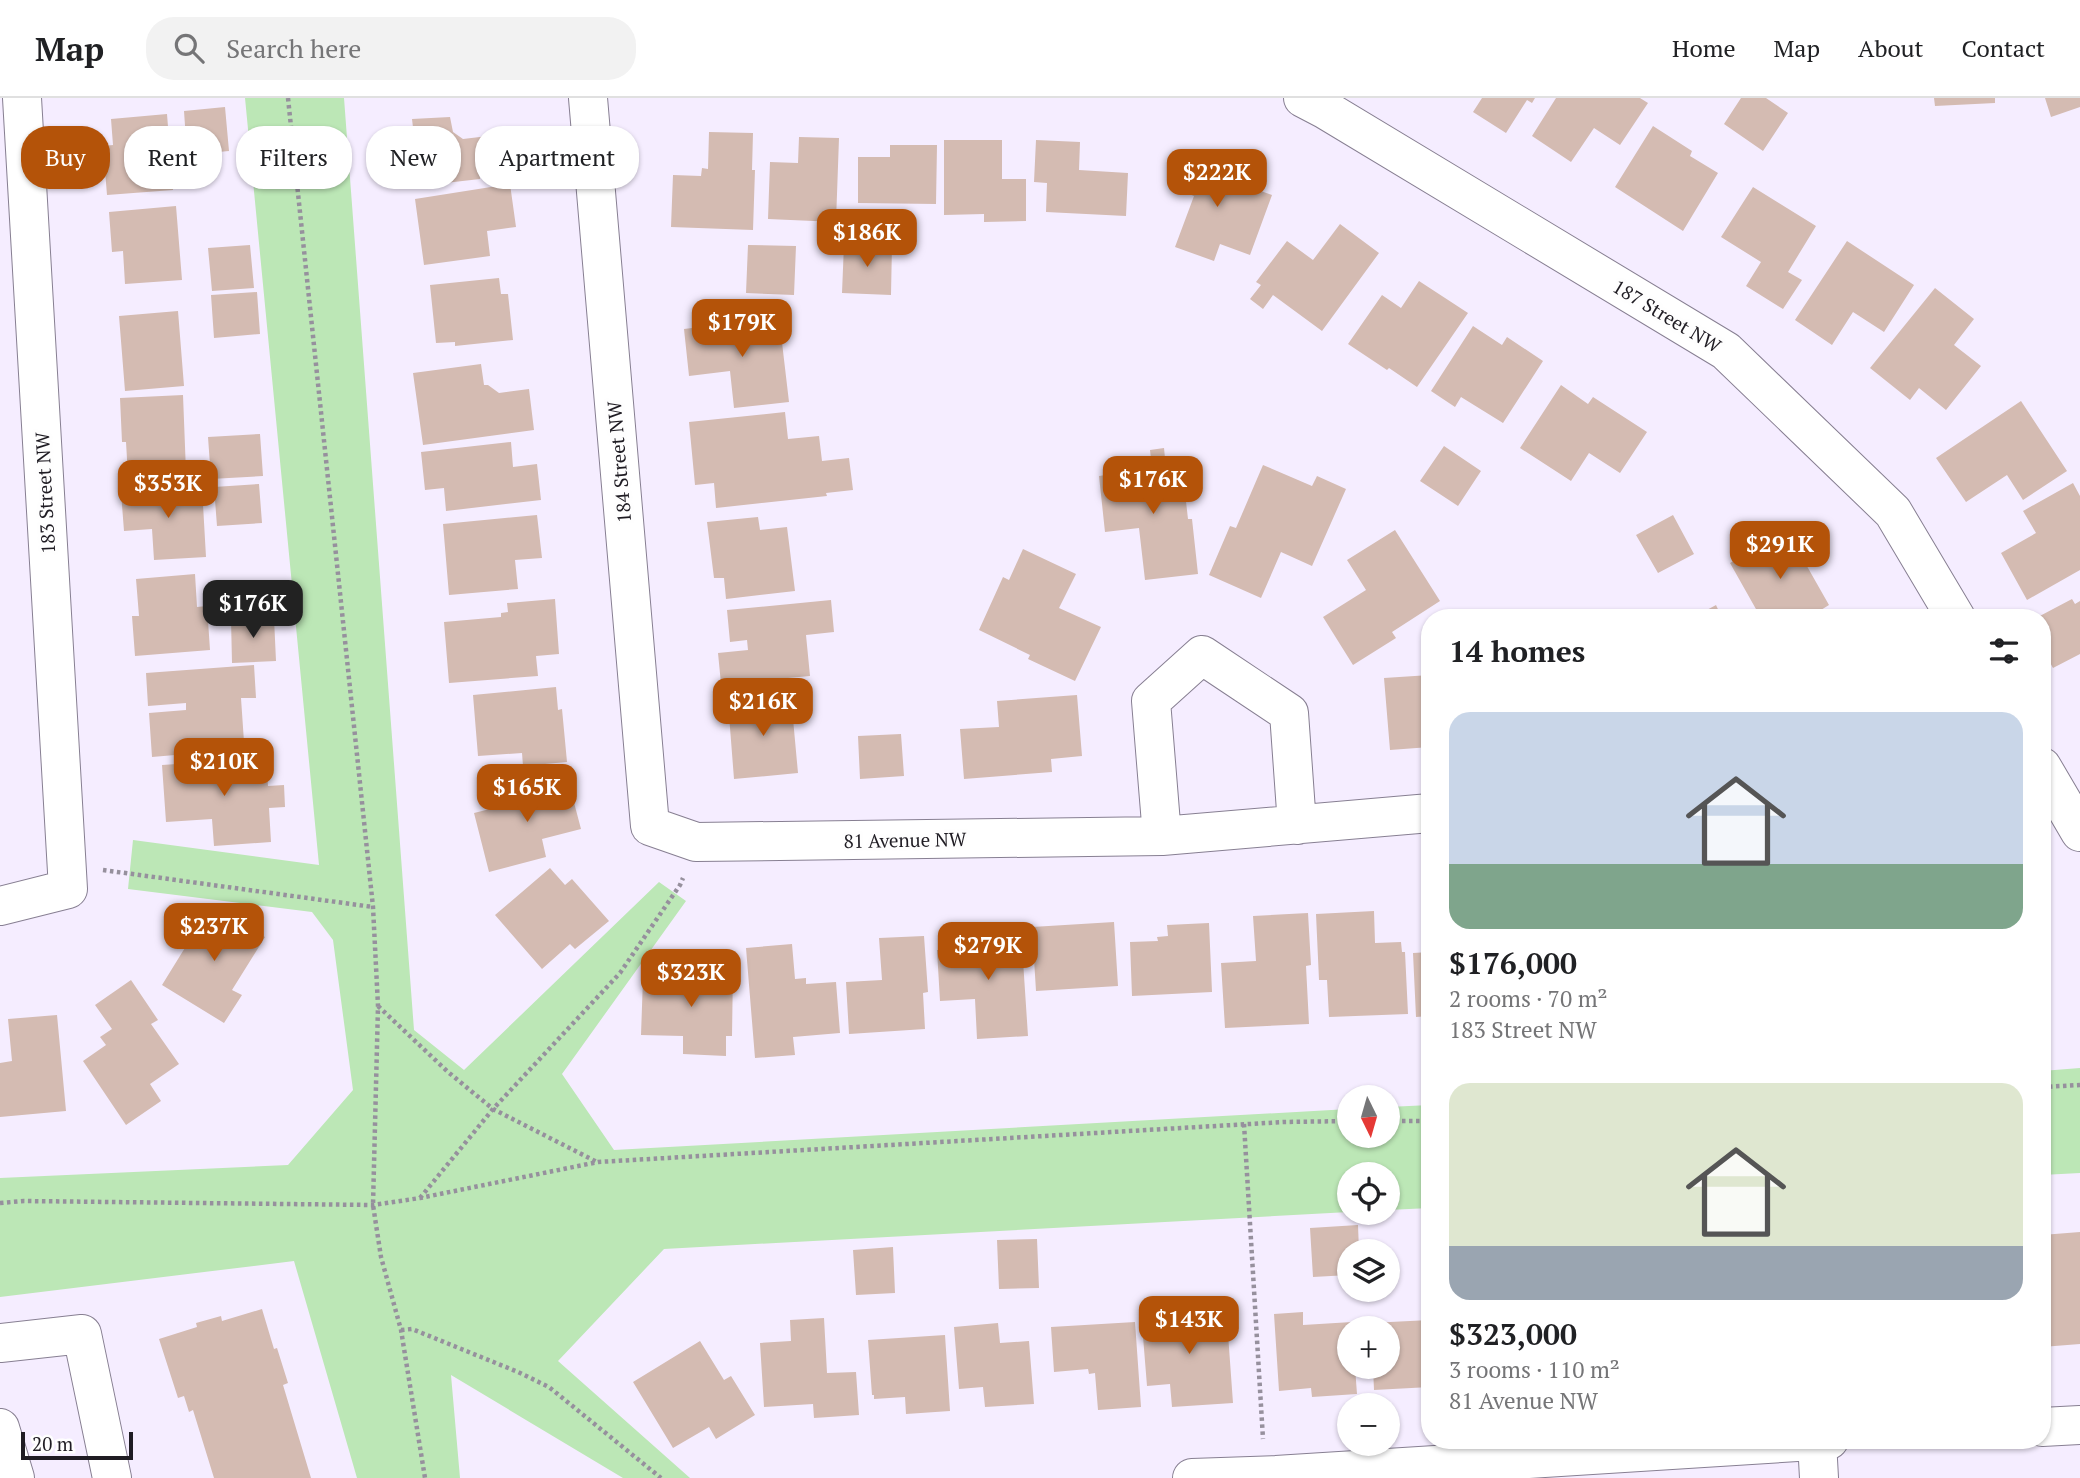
<!DOCTYPE html>
<meta charset="utf-8">
<style>
:root{--surface:#fff;--page:#f2f2f2;--text:#202124;--muted:#757577;--line:#e0e0e0;--accent:#b45309}
body{margin:0;font-family:"PT Serif",serif;background:var(--page);color:var(--text);height:100vh;display:flex;flex-direction:column;font-size:26px;white-space:nowrap}
*{box-sizing:border-box;margin:0}
p{font-size:23px;color:var(--muted)}
.icon{flex:none;width:38px;height:38px;fill:none;stroke:currentColor;stroke-width:2;stroke-linecap:round;stroke-linejoin:round}
.map{position:relative;flex:1;overflow:hidden}
.side{position:absolute;left:1421px;top:511px;width:630px;height:840px;display:flex;flex-direction:column;background:var(--surface);border-radius:28px;box-shadow:0 2px 5px #0004}
.side>*{flex:none}
.guide{position:absolute;left:21px;top:28px;width:665px;height:63px;display:flex;gap:14px}
.needle{width:46px;rotate:175deg}
.tools{position:absolute;left:1337px;top:987px;display:grid;gap:14px}
.tools a{display:grid;place-items:center;width:63px;height:63px;border-radius:50%;background:var(--surface);box-shadow:0 2px 5px #0004;font-size:35px}
.scale{position:absolute;left:21px;bottom:18px;width:112px;box-sizing:border-box;padding-left:7px;border:4px solid #1f1c23;border-top:0;font-size:19px;line-height:24px;white-space:nowrap;color:#1f1c23;-webkit-text-stroke:5px #fefefe;paint-order:stroke}
.price{position:absolute;translate:-50% -60px;padding:0 16px;border-radius:14px;background:var(--accent);color:#fff;font-size:23px;line-height:46px;filter:drop-shadow(0 2px 4px #0008)}
.price::after{content:'';position:absolute;left:50%;top:42px;width:21px;height:16px;margin-left:-10px;background:inherit;clip-path:polygon(0 0,100% 0,50% 100%)}
.price.on{background:#222;color:#fff}
ul{padding:0;list-style:none}
li{display:grid;align-content:center;gap:14px;height:371px;padding:0 28px}
li span{display:grid;place-items:center;height:217px;border-radius:21px;color:#555}
li>.icon{margin-inline-start:auto}
span .icon{width:126px;height:126px;fill:#fffc;stroke-width:1}
li b{font-size:30px}
h2{display:flex;justify-content:space-between;align-items:center;height:84px;padding:0 28px;font-size:30px}
.pill{padding:0 24px;border-radius:28px;background:var(--surface);box-shadow:0 2px 5px #0004;font-size:24px;line-height:63px}
.pill.on{background:var(--accent);color:#fff}
header{display:flex;align-items:center;gap:42px;box-sizing:border-box;height:98px;padding:0 35px;background:var(--surface);border-bottom:2px solid var(--line)}
header strong{font-size:33px}
nav{display:flex;gap:38px;margin-inline-start:auto;font-size:24px}
.search{width:490px;height:63px;background:var(--page);display:flex;align-items:center;gap:18px;box-sizing:border-box;padding:0 24px;border-radius:28px;color:var(--muted);font-size:26px}
.map>svg:first-child{display:block}
</style>
<header>
<strong>Map</strong>
<div class="search"><svg class="icon" aria-label="search" viewBox="0 0 24 24"><circle cx="10" cy="10" r="6"/><path d="M15 15l6 6"/></svg>Search here</div>
<nav><a>Home</a><a>Map</a><a>About</a><a>Contact</a></nav>
</header>
<div class="map">
<svg width="2080" height="1380" viewBox="0 0 2080 1380">
<rect width="100%" height="100%" fill="#f5edff"/>
<!-- green -->
<path fill="#bce7b6" d="M245,0H344L414,932L464,972L659,784L686,803L562,976L614,1052L1349,1011V1038H1388V1009L1430,1007V1110L1388,1112V1076H1349V1114L664,1151L558,1263L690,1380H623L451,1277L460,1380H357L294,1163L0,1199V1080L288,1067L353,992L333,842L312,814L128,791L133,742L319,767Z
M2080,970V1075L2042,1077V973Z"/>
<!-- building -->
<path fill="#d4bbb2" d="M1482,0H1535L1532,5L1527,2L1506,35L1473,14Z
M1556,0H1640L1648,5L1620,47L1594,30L1571,64L1532,38Z
M1741,0H1766L1788,15L1763,53L1724,26Z
M1934,0H1995V5L1935,8Z
M2045,0H2080V9L2051,19Z
M225,9L229,53L187,57L184,13Z
M167,16L173,92L107,97L103,48L113,47L111,21Z
M450,19L453,34L463,41L505,36L509,74L480,77V81L419,88V83L415,84L412,56L416,55L412,21Z
M1653,28L1692,53L1690,58L1718,75L1683,133L1615,89Z
M709,34L753,35L752,72H755L753,132L671,129L673,77L701,78L702,70L708,71Z
M799,39L839,40L836,124L768,121L770,64L798,65Z
M944,42H1002V81H1026V123L984,124V116L944,117Z
M1036,42L1080,44L1079,72L1128,75L1126,118L1046,114L1047,85L1034,84Z
M890,47H937L936,106L858,105V59H890Z
M1185,51L1226,66L1215,96L1221,98L1227,81L1272,97L1250,157L1220,146L1214,163L1175,149L1194,98L1171,89Z
M510,86L516,129L487,133L490,158L424,167L415,101Z
M1753,89L1816,128L1788,174L1802,182L1783,211L1746,188L1761,164L1721,139Z
M176,108L182,182L125,186L123,153L112,154L109,114Z
M1340,126L1379,155L1322,233L1273,197L1263,211L1250,201L1261,187L1256,184L1287,143L1313,162Z
M1847,143L1914,187L1884,234L1853,214L1832,247L1795,222Z
M844,146L892,147L891,197L842,195Z
M250,147L254,190L212,193L208,150Z
M748,147L796,148L794,197L746,195Z
M499,180L501,196H508L513,242L455,248V244L436,245L430,187Z
M1419,183L1468,215L1417,289L1389,270L1387,272L1348,246L1382,197L1401,210Z
M1935,190L1974,221L1954,247L1981,268L1946,312L1919,290L1910,302L1870,270Z
M257,194L260,236L214,240L211,197Z
M178,213L184,288L125,293L119,218Z
M779,219L789,304L734,310L730,273L689,278L684,231Z
M1473,228L1502,247L1507,239L1543,263L1503,325L1461,299L1455,309L1431,293Z
M481,266L484,287H488L499,295L529,291L534,332L423,347L413,275Z
M1561,287L1588,306L1593,299L1647,334L1620,375L1589,355L1571,383L1520,350Z
M183,297L186,374L128,378L126,344H122L120,300Z
M2021,303L2067,373L2023,402L2007,377L1966,404L1936,360Z
M785,314L788,341L819,338L822,363L849,360L853,392L826,395L827,398L716,410L714,385L695,387L689,324Z
M260,336L263,378L211,381L208,339Z
M511,344L513,369L537,366L541,402L446,413L444,390L425,392L421,354Z
M1444,348L1481,373L1458,408L1420,383Z
M1164,350L1166,370L1182,368L1188,421H1192L1198,476L1145,482L1139,430L1105,434L1099,378L1152,370L1150,352Z
M1263,367L1312,388L1317,378L1346,391L1312,468L1281,454L1261,500L1209,477L1230,428L1236,430Z
M2073,385L2080,398V472L2027,502L2001,455L2036,435L2023,413Z
M259,386L262,425L217,428L214,389Z
M202,389L206,459L154,462L152,431L124,433L121,394Z
M537,417L542,460L515,462L518,491L449,497L443,426Z
M1673,417L1694,456L1658,475L1636,437Z
M758,419L760,432L787,429L795,493L726,501L724,480H714L707,424Z
M1395,432L1440,503L1392,534L1396,540L1353,567L1323,519L1366,492L1347,462Z
M1787,433L1829,507L1808,520H1761L1730,465Z
M1023,451L1076,476L1059,510L1101,529L1075,583L1028,561L1030,557L979,532L1003,479L1009,482Z
M195,476L197,509L207,508L210,552L135,558L132,518H139L136,481Z
M555,501L559,556L536,558L538,578L449,585L444,524L501,519V515L508,514L507,505Z
M2072,501L2075,506L2080,503V556L2053,570L2042,550V520H2036Z
M831,502L834,534L806,537L810,578L766,582L767,592L722,596L718,555L748,552L747,542L730,544L727,512Z
M1716,507L1722,520H1692Z
M274,520L276,563L232,565L231,521Z
M254,567L256,600H241L244,644L198,648V655L152,659L149,615L186,612V605L148,608L146,575Z
M1430,577V649L1390,652L1384,580Z
M556,589L558,612L562,611L567,664L523,668L522,655L478,658L473,597Z
M1077,597L1082,658L1051,661L1052,674L964,681L960,631L999,629L997,603Z
M791,599L798,675L734,681L728,604Z
M901,636L904,678L860,681L858,638Z
M266,660L268,688L284,687L285,709L269,710L271,744L214,748L212,721L166,724L162,667Z
M567,678L581,731L542,741L546,759L489,774L474,715L514,705L511,693Z
M550,770L565,787L572,781L609,823L575,851L570,846L542,871L495,817Z
M212,806L265,839L232,892L242,897L224,925L162,887Z
M1374,813L1375,845L1401,844L1402,854H1405L1408,916L1329,919L1327,882H1319L1316,816Z
M1308,815L1311,867L1306,868L1309,926L1225,930L1221,865L1256,863L1253,818Z
M1114,824L1118,888L1036,893L1032,829Z
M1209,825L1212,894L1132,898L1130,844L1158,843L1157,839L1168,838L1167,827Z
M1021,832L1028,938L977,941L975,901L940,903L937,852L971,850L970,836Z
M924,838L928,894L923,895L925,931L849,936L846,884L882,882L879,840Z
M792,846L795,881L806,880V886L836,884L840,935L793,939L795,957L755,960L746,850Z
M1430,854V918L1416,919L1413,855Z
M675,870L733,871L732,938H726V958L683,956V938L641,937L643,880H675Z
M131,882L158,922L151,926L179,966L150,986L161,1003L126,1027L83,963L106,947L100,939L112,931L95,907Z
M57,917L66,1013L0,1019V965L12,963L8,921Z
M1358,1127L1359,1153H1349V1177L1313,1179L1310,1130Z
M2080,1134V1246L2042,1249V1137Z
M1037,1141L1039,1190L999,1191L997,1142Z
M893,1149L895,1195L856,1197L853,1152Z
M1203,1205L1204,1223L1227,1222L1233,1305L1172,1309L1170,1286L1147,1288L1142,1226L1161,1225L1160,1209Z
M262,1211L274,1251L277,1250L288,1285L283,1287L311,1380H214L193,1312L189,1314L184,1298L178,1300L159,1241L197,1229L196,1225L221,1218L222,1223Z
M1303,1214V1227L1352,1224L1353,1230H1349V1269H1355L1357,1296L1312,1299L1311,1290L1279,1293L1274,1216Z
M824,1220L827,1275L856,1274L859,1317L814,1320L813,1306L764,1309L760,1245L791,1243L790,1222Z
M1430,1222V1289L1374,1292L1373,1269H1388V1230H1370V1225Z
M1135,1224L1141,1309L1098,1312L1095,1275L1089,1276L1088,1271L1054,1274L1051,1229Z
M998,1225L1000,1245L1029,1243L1034,1306L985,1309L983,1289L959,1291L954,1229Z
M945,1237L950,1313L906,1316L905,1299L874,1301V1297H872L868,1242Z
M700,1243L724,1282L731,1278L755,1317L716,1341L709,1329L673,1350L633,1284Z"/>
<g fill="none" stroke-linecap="round" stroke-linejoin="round">
<defs>
<path id="minor" d="M588,0L650,728L696,744L1162,738L1430,715
M1303,0L1326,12L1726,253L1893,414L1956,520
M2042,669L2080,734
M1162,738L1151,603L1202,557L1289,615L1297,727
M0,808L68,791L22,0
M0,1245L82,1236L112,1380
M2042,1329L2080,1327
M0,1330L15,1380
M1817,1343L1819,1380
M1192,1380L1276,1377L1829,1342"/>
</defs>
<!-- minor casing -->
<use href="#minor" stroke="#877f92" stroke-width="40"/>
<!-- path -->
<path stroke="#96909d" stroke-width="4.5" stroke-dasharray="3.5 3.5" stroke-linecap="butt" d="M288,0L373,809L378,908L373,1107L381,1159L401,1232L425,1380
M103,772L373,809
M378,908L448,974L493,1011L597,1064
M2042,989L2080,987
M1388,1023H1430
M1244,1026L1263,1341
M420,1100L493,1011L620,875L680,787L683,780
M0,1105L24,1103L373,1107L420,1100L598,1064L1284,1024L1349,1023
M401,1232L412,1231L518,1274L549,1289L661,1380"/>
<!-- minor -->
<use href="#minor" stroke="#fff" stroke-width="38"/>
</g>
<g text-anchor="middle" stroke-width="7" stroke-linejoin="round" paint-order="stroke">
<!-- street labels -->
<g font-size="19" fill="#1f1c23" stroke="#fefefe">
<text transform="translate(1667 218) rotate(31)" y="7">187 Street NW</text>
<text transform="translate(619 364) rotate(-95)" y="7">184 Street NW</text>
<text transform="translate(45 395) rotate(-93)" y="7">183 Street NW</text>
<text transform="translate(905 742) rotate(-1)" y="7">81 Avenue NW</text>
</g>
</g>
</svg>
<div class="tools">
<a><svg class="needle" viewBox="-14 -14 28 28"><path d="M0-13l5 13h-10z" fill="#e53935"/><path d="M0 13l5-13h-10z" fill="#757577"/></svg></a>
<a><svg class="icon" aria-label="locate" viewBox="0 0 24 24"><circle cx="12" cy="12" r="6"/><path d="M12 2v4M12 18v4M2 12h4M18 12h4"/></svg></a>
<a><svg class="icon" aria-label="layers" viewBox="0 0 24 24"><path d="M12 4l9 5-9 5-9-5zM3 14l9 5 9-5"/></svg></a>
<a>+</a>
<a>−</a>
</div>
<div class="scale">20 m</div>
<b class="price" style="left:1217px;top:111px">$222K</b>
<b class="price" style="left:867px;top:171px">$186K</b>
<b class="price" style="left:742px;top:261px">$179K</b>
<b class="price" style="left:1153px;top:418px">$176K</b>
<b class="price" style="left:168px;top:422px">$353K</b>
<b class="price" style="left:1780px;top:483px">$291K</b>
<b class="price on" style="left:253px;top:542px">$176K</b>
<b class="price" style="left:763px;top:640px">$216K</b>
<b class="price" style="left:224px;top:700px">$210K</b>
<b class="price" style="left:527px;top:726px">$165K</b>
<b class="price" style="left:214px;top:865px">$237K</b>
<b class="price" style="left:988px;top:884px">$279K</b>
<b class="price" style="left:691px;top:911px">$323K</b>
<b class="price" style="left:1189px;top:1258px">$143K</b>
<div class="guide">
<a class="pill on">Buy</a>
<a class="pill">Rent</a>
<a class="pill">Filters</a>
<a class="pill">New</a>
<a class="pill">Apartment</a>
</div>
<section class="side">
<h2>14 homes<svg class="icon" aria-label="filters" viewBox="0 0 24 24"><path d="M4 7h16M4 17h16"/><circle cx="9" cy="7" r="2"/><circle cx="15" cy="17" r="2"/></svg></h2>
<ul>
<li><span style="background:linear-gradient(#c9d6e8 70%,#7fa58c 0)"><svg class="icon" aria-label="home" viewBox="0 0 24 24"><path d="M3 11l9-7 9 7M6 9v11h12V9"/></svg></span><div><b>$176,000</b><p>2 rooms · 70 m²</p><p>183 Street NW</p></div></li>
<li><span style="background:linear-gradient(#dfe7d0 75%,#9aa5b1 0)"><svg class="icon" aria-label="home" viewBox="0 0 24 24"><path d="M3 11l9-7 9 7M6 9v11h12V9"/></svg></span><div><b>$323,000</b><p>3 rooms · 110 m²</p><p>81 Avenue NW</p></div></li>
</ul>
</section>
</div>
